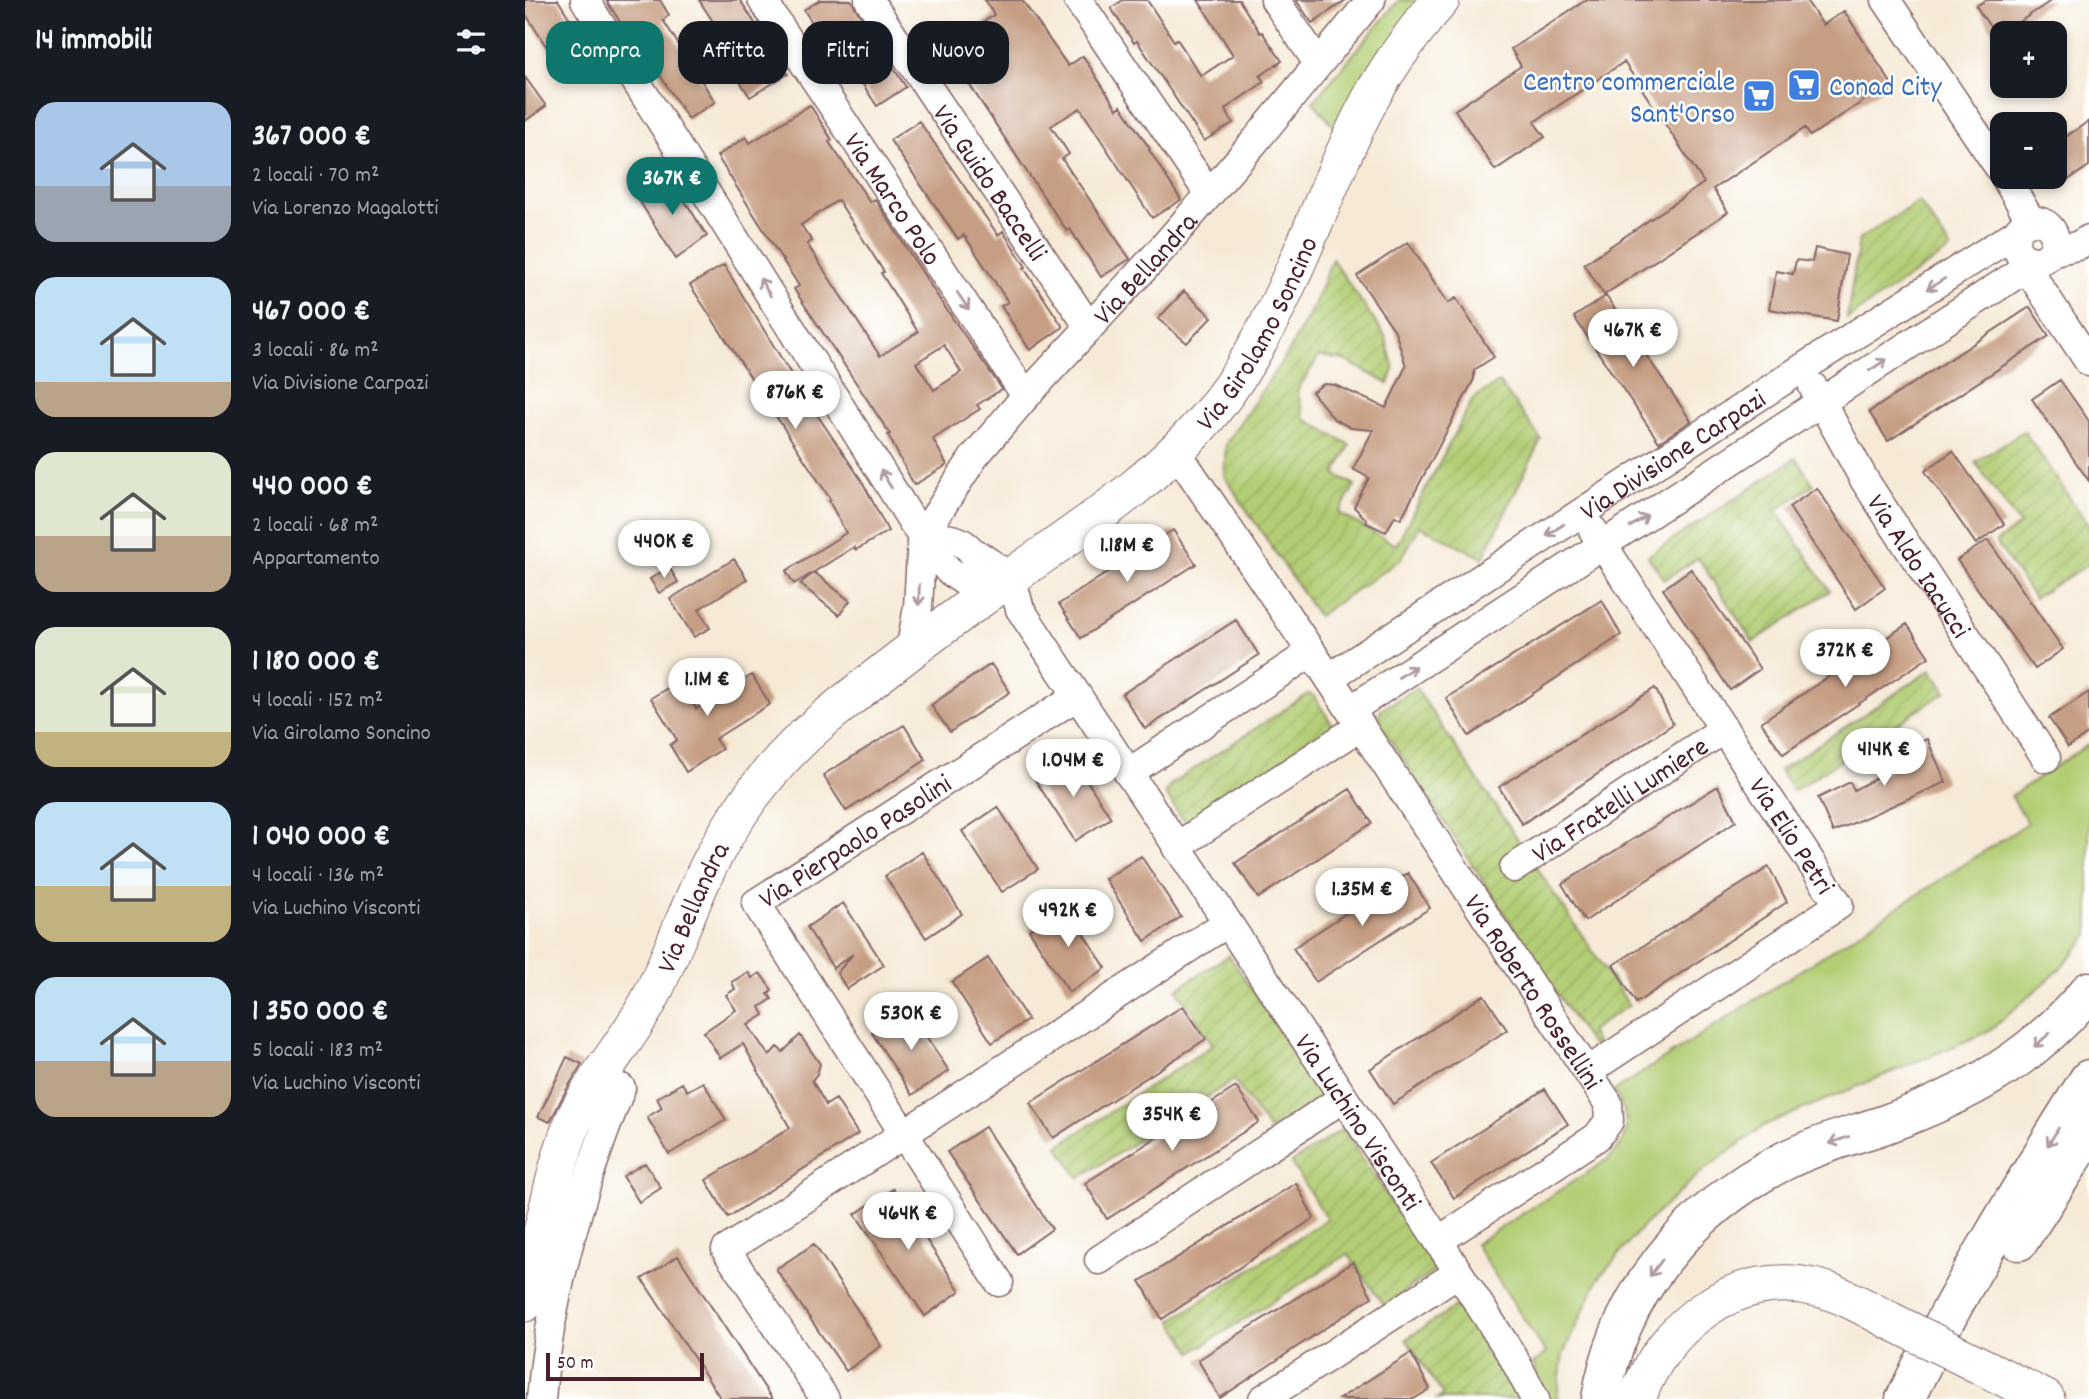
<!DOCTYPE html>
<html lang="it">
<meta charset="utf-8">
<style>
:root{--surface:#171b24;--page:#242831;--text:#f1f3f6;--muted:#9ea1a6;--accent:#0f766e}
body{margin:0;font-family:Dekko,sans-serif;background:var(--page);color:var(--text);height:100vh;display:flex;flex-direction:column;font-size:26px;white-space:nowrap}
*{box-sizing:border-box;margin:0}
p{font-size:23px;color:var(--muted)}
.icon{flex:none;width:38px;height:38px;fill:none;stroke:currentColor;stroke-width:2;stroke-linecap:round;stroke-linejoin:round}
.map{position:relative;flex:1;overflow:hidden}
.sheet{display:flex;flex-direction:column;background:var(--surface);width:525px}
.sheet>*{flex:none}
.guide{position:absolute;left:21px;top:21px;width:665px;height:63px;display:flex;gap:14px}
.buttons{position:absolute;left:1465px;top:21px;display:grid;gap:14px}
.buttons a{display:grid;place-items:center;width:77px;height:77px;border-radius:14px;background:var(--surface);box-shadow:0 4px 10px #0003;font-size:35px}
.scale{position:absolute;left:21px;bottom:18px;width:158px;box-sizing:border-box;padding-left:7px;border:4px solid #4a1f2b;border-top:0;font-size:19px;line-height:24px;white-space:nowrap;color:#4a1f2b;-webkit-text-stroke:5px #fff;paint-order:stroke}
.price{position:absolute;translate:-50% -60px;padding:0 16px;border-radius:24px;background:#fff;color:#222;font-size:23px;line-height:46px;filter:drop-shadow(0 2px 4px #0008)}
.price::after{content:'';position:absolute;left:50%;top:42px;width:21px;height:16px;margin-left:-10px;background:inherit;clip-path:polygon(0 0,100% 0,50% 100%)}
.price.on{background:var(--accent);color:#fff}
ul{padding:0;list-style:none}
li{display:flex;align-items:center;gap:21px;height:175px;padding:0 35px}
li span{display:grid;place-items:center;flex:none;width:196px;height:140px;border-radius:21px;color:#555}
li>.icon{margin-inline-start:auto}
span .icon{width:84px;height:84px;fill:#fffc;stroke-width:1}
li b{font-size:30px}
h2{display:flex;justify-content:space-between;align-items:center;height:84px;padding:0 35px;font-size:30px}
.chip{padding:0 24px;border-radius:21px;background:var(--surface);box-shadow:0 4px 10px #0003;font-size:24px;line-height:63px}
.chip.on{background:var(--accent);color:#fff}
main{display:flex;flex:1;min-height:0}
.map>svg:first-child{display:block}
</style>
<main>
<section class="sheet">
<h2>14 immobili<svg class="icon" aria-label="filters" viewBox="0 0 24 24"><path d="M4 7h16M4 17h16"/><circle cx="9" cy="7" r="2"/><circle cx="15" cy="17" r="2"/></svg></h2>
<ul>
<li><span style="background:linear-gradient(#a9c7e8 60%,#9aa5b1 0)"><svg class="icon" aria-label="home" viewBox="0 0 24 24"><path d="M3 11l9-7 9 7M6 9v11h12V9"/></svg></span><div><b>367 000 €</b><p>2 locali · 70 m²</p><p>Via Lorenzo Magalotti</p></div></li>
<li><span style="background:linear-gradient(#bfe0f5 75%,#b9a48a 0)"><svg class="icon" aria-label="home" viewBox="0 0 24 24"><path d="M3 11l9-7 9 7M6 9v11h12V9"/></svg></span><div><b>467 000 €</b><p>3 locali · 86 m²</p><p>Via Divisione Carpazi</p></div></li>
<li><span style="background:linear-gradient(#dfe7d0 60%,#b9a48a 0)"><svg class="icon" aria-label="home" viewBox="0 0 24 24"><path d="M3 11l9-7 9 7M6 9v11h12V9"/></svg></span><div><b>440 000 €</b><p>2 locali · 68 m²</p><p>Appartamento</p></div></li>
<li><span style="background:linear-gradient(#dfe7d0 75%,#c2b280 0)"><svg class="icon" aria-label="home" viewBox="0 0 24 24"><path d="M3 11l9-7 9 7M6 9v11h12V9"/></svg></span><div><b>1 180 000 €</b><p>4 locali · 152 m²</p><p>Via Girolamo Soncino</p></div></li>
<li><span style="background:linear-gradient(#bfe0f5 60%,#c2b280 0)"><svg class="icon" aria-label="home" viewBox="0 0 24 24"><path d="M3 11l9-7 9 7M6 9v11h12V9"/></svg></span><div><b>1 040 000 €</b><p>4 locali · 136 m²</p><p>Via Luchino Visconti</p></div></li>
<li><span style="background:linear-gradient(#bfe0f5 60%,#b9a48a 0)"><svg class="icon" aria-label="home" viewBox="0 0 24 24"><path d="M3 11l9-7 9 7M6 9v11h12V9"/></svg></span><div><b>1 350 000 €</b><p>5 locali · 183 m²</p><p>Via Luchino Visconti</p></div></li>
</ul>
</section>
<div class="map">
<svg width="1564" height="1399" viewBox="0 0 1564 1399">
<defs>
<pattern id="garden-furrows" width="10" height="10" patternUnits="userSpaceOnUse" patternTransform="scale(1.75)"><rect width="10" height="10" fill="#b2ce74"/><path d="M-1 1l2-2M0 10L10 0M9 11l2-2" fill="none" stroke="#9bb065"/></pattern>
</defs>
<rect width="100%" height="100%" fill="#fff"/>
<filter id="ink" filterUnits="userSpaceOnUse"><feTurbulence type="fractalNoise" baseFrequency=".0143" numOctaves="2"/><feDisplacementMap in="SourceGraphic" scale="14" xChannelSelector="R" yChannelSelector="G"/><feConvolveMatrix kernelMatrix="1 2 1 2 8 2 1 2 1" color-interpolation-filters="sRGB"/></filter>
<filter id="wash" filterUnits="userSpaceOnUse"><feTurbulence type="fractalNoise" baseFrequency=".00686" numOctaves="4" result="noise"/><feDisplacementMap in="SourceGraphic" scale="28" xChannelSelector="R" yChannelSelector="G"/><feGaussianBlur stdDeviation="1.57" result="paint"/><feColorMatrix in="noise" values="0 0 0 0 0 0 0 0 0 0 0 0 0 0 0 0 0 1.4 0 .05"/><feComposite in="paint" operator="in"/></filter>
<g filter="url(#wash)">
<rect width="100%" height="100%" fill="#f6ead7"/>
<!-- green -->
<path fill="#b2ce74" stroke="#7e7650" stroke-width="2" d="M874,0H898L814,132L788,102Z
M1564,744V935L1532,972L1463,1032L1240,1125L1175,1173L1117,1227L1073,1279L1038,1354L1032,1399H1021L1008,1364L1021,1353L950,1244L1082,1160C1107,1137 1106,1118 1089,1091L1503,823L1486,796Z"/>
<!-- garden -->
<path fill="url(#garden-furrows)" stroke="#7e7650" stroke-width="2" d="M1394,201L1426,249L1322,319L1334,239Z
M807,259L860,336L869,369L864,384L819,360L794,356L772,391L780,419L825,445L810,474L830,485L814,513L871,545L948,399L974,382L1016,439L958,558L895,526L876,559L793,616L699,476L701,443L764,351L789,305Z
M1499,431L1564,526V564L1509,598L1471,542L1495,525L1450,462Z
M1271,458L1289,485L1251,510L1305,591L1228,642L1173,558L1139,580L1123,556Z
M1406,670L1421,692L1268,791L1255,770Z
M891,688L1104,1005L1065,1031L1072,1045H1066L852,720L856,710Z
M783,694L789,696L807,724L805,730L665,821L657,819L640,793L646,784Z
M704,955L797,1096L745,1131L709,1080L554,1178L533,1146L688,1045L652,989Z
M818,1129L911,1270L859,1306L823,1254L667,1352L647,1320L802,1219L766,1163Z
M933,1305L995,1399H912L918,1395L881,1339Z"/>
<g id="blocks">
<!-- building -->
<path fill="#c69e83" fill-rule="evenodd" d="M0,0H33L70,59L40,76L0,13Z
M81,0H135L144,15L138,20L190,102L163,119L111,37L106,39Z
M174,0H215L263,74L225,97L203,63L211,57Z
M295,0H326L339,22L301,45L279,10Z
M460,0H497L543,66L558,56L592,109L596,106L625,149L624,150L656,200L627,218L555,108L526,126L544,154L537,159L605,259L576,277L545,229L542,231L506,178L442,81L439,83L417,48L469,15Z
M598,0H622L649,41L652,39L676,76L708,55L673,0H714L735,33L737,32L757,61L735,76L739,82L700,109L708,123L679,141L612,41L609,43L586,8Z
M771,0H821L787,23Z
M1061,0H1281L1298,25L1319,11L1366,83L1285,136L1280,128L1188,189L1203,212L1079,295L1059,264L1179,183L1099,62L1009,122L1020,137L970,170L930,110L996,66L986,49Z
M1461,0H1527L1472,37L1451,6Z
M358,52L381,87L352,106L329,71Z
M0,77L21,106L0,121Z
M285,105L307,140L304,142L345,202L350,199L417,303L477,389L452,405L455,409L408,439L422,465L389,485L363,435L365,434L269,289L274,286L192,156L221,137L225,143ZM313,200L359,272L356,273L393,332L355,356L282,244L287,241L276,225ZM419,345L436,372L409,390L391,363Z
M394,121L473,235L478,231L501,267L499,268L538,327L505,350L476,306L483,302L439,235L433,239L365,140Z
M1564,121V166L1540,182L1530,166V144Z
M145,177L182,236L151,259L112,197Z
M883,242L923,303L931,298L969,357L949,370V379L876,519L870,516L861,532L841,523L842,520L829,507L844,478L828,469L848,430L826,428L809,419L787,392L799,384L810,385L861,408L881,366L870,331L832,276Z
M1290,248L1322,255L1312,321L1244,309L1251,271L1268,274L1271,260L1287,262Z
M199,265L282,400L337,481L363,531L331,550L329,547L289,572L325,601L314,615L275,584L289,572L269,584L261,571L321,533L304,501L306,500L165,285Z
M659,291L687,317L662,343L633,319Z
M1081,296L1166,421L1134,442L1049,317Z
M1505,307L1524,336L1363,441L1344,412Z
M1535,380L1564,421V481L1507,399Z
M1428,451L1479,524L1451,544L1400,471Z
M1292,488L1360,588L1331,609L1264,507Z
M648,530L671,564L556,638L534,604Z
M1463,540L1538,649L1510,669L1432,560Z
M209,559L222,579L174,609L185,628L169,637L145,599Z
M144,567L153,582L134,593L125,579Z
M1166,569L1235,669L1205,690L1138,589Z
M1077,600L1096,635L944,736L921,698Z
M711,620L734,655L620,729L597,694Z
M1382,624L1404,657L1258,754L1236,722Z
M466,664L485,692L425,732L406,705Z
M227,675L245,704L190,739L197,749L161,772L145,745L152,740L126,698L154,681L171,709Z
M1130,688L1148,724L997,824L974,787Z
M1564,692V733L1543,747L1524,718Z
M379,725L401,760L321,811L298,775Z
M1402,739L1421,782L1308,832L1293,798L1325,782L1329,790L1365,771L1363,765L1378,759L1376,751Z
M546,756L586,818L550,841L510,780Z
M1193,786L1211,821L1060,921L1037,884Z
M825,789L847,823L733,898L710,863Z
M473,807L513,869L477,892L437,831Z
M397,852L437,914L401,938L360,876Z
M616,856L656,917L620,941L580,879Z
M1244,867L1262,902L1111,1003L1088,965Z
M883,873L905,908L791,982L768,948Z
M318,903L359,965L322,989L312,973L328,954L308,968L282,927Z
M541,907L581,968L544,992L504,930Z
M463,958L503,1020L467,1043L427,982Z
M223,972L227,978L235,973L247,990L243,994L247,999L235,1007L239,1015L223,1025L244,1056L252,1047L258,1052L275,1035L295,1064L292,1074L287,1080L301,1105L311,1099L333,1134L203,1217L181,1180L265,1128L218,1044L195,1058L179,1032L211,1010L201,995L210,989L207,982Z
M959,995L982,1030L868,1104L845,1069Z
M658,1006L681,1039L528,1138L505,1103Z
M384,1010L424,1071L387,1095L347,1033Z
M42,1057L57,1064L39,1094L25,1122L13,1117Z
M178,1082L201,1120L144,1154L122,1117L137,1108L132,1098L157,1083L162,1091Z
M711,1087L734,1122L582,1219L560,1183Z
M1020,1089L1043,1124L929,1198L906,1163Z
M460,1127L527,1229L492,1254L422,1152Z
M120,1163L136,1188L114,1202L98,1176Z
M771,1183L789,1218L637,1319L615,1281Z
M368,1189L435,1291L400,1316L330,1214Z
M289,1244L356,1346L321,1371L251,1269Z
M153,1256L247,1399H196L117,1279Z
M828,1262L847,1297L695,1398L673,1360Z
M886,1353L905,1389L889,1399H814Z"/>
</g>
</g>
<g filter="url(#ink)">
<use href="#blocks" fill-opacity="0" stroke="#866667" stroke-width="2"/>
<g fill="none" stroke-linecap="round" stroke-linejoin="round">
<defs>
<g id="minor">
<path d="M60,0L397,537L423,570L460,596"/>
<path id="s1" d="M237,0L501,396"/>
<path id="s2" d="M344,0L564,327"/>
<path d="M553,0L684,194"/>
<path d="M750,0L793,63"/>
<path d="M1361,0L1477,172"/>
<path d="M1480,177L1506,221"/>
<circle cx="1510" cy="241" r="20"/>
<path d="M1528,251L1552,246L1564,239"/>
<path d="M1505,260L1509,279L1564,362"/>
<path id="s3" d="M1288,387L1340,481L1521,758"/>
<path id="s4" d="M651,451L804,678L1083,1103L1084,1121L1072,1137L913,1241"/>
<path d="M397,537C429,538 446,537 456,572"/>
<path id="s5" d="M450,553L486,577L495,609L905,1228L988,1357L1010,1399"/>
<path id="s6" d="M385,652L393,607L397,537L449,457L501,396L635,251L731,140L846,0"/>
<path id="s7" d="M804,678L1276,369L1491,233"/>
<path d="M825,710L1489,276L1505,260"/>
<path d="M603,773L787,652"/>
<path d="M651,847L836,726"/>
<path id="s8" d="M989,868L1199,729"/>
<path d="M1063,1071L1314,905L1068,530"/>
<path d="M574,1260L818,1098"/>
<path id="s9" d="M474,1282L231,903L552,696"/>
<path d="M16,1399C25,1293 57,1186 96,1088"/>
<path d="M300,1399L201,1250L702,923"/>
<path d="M738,1399L933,1273"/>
</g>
<g id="major">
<path id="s10" d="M0,1303C7,1271 15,1239 23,1207C30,1178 37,1148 49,1120C70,1075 105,1039 127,995C147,953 163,909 183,867C211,811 251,759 299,719C360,669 424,621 489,575C560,525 635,477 690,408C759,321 788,213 837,115C858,73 885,35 916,0"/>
<path d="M1468,1372L1521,1399"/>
<path d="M1112,1399C1137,1326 1212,1267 1292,1288C1318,1294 1342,1309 1366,1321"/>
</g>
<path id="highway" d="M1494,1241L1564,1133
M1076,1399C1093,1294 1165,1208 1259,1161C1291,1145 1325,1136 1358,1125C1441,1095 1507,1060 1564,991
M1380,1399C1434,1288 1498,1184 1564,1079"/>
</defs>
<!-- minor casing -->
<use href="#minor" stroke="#866667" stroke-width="31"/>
<!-- major casing -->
<use href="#major" stroke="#866667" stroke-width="39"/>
<!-- highway casing -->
<use href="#highway" stroke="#866667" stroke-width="41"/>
<!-- minor -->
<use href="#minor" stroke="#fff" stroke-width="28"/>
<!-- major -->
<use href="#major" stroke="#fff" stroke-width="37"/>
<!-- highway -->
<use href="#highway" stroke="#fff" stroke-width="38"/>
<defs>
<path id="major-bridge" d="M1366,1321L1468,1372"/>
</defs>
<!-- major-bridge casing -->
<use href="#major-bridge" stroke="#866667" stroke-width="39" stroke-linecap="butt"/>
<!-- major-bridge -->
<use href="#major-bridge" stroke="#fff" stroke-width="37"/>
</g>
<!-- one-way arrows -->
<defs><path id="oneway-shaft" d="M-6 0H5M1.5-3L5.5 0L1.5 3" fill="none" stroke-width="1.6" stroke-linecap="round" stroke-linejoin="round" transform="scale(1.75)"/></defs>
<g stroke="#ae9aa0">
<use href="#oneway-shaft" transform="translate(1411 284) rotate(148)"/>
<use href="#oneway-shaft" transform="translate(240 287) rotate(-122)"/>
<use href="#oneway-shaft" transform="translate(438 301) rotate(56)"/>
<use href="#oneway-shaft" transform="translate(1353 365) rotate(-33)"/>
<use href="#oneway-shaft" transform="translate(361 479) rotate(-122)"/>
<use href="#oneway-shaft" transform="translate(1114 521) rotate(-33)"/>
<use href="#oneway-shaft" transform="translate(1030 530) rotate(147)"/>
<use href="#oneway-shaft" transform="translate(394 595) rotate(92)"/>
<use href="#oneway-shaft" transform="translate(882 672) rotate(-33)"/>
<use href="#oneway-shaft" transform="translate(1517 1040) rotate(139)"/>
<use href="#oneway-shaft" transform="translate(1528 1137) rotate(122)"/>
<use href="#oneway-shaft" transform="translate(1314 1140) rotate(161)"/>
<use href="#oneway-shaft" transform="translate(1131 1268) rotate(127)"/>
</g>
</g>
<!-- icons -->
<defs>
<symbol id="supermarket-square" viewBox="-11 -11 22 22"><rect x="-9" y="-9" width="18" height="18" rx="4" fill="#3f7fe0" stroke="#fff"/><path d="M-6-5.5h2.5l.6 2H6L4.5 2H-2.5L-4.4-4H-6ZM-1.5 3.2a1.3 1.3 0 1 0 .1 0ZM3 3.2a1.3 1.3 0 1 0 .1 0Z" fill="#fff"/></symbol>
</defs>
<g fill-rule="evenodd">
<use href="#supermarket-square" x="1260" y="66" width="38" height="38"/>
<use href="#supermarket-square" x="1215" y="77" width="38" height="38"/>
</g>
<g text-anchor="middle" stroke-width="5" stroke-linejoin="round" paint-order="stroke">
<!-- shop labels -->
<g font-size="28" fill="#366cbe" stroke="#fff" text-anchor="end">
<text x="1210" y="90">Centro commerciale<tspan x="1210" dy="32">Sant'Orso</tspan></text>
<text x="1304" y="95" text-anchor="start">Conad City</text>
</g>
<!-- street labels -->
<g font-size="28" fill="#4a1f2b" stroke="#fff">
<text dy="10" stroke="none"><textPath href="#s2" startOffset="219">Via Guido Baccelli</textPath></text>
<text dy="10" stroke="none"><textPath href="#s1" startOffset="238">Via Marco Polo</textPath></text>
<text dy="10" stroke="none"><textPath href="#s6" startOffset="466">Via Bellandra</textPath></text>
<text dy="10" stroke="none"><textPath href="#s10" startOffset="1253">Via Girolamo Soncino</textPath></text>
<text dy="10" stroke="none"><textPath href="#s7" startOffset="410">Via Divisione Carpazi</textPath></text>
<text dy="10" stroke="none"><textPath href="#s3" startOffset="208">Via Aldo Iacucci</textPath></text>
<text dy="10" stroke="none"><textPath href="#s8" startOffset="126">Via Fratelli Lumiere</textPath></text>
<text transform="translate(1268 835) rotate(57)" y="10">Via Elio Petri</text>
<text dy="10" stroke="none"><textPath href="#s9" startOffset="567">Via Pierpaolo Pasolini</textPath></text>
<text dy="10" stroke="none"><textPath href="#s10" startOffset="434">Via Bellandra</textPath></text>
<text dy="10" stroke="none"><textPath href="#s4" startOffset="648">Via Roberto Rossellini</textPath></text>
<text dy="10" stroke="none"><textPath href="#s5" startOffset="691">Via Luchino Visconti</textPath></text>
</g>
</g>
</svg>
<div class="buttons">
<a>+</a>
<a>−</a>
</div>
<div class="scale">50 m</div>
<b class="price on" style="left:147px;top:217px">367K €</b>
<b class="price" style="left:1108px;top:369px">467K €</b>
<b class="price" style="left:270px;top:431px">876K €</b>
<b class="price" style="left:139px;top:580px">440K €</b>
<b class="price" style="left:602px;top:584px">1.18M €</b>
<b class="price" style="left:1320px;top:689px">372K €</b>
<b class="price" style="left:182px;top:718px">1.1M €</b>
<b class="price" style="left:1359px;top:788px">414K €</b>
<b class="price" style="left:548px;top:799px">1.04M €</b>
<b class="price" style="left:837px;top:928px">1.35M €</b>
<b class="price" style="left:543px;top:949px">492K €</b>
<b class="price" style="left:386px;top:1052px">530K €</b>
<b class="price" style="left:647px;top:1153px">354K €</b>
<b class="price" style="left:383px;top:1252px">464K €</b>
<div class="guide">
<a class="chip on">Compra</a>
<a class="chip">Affitta</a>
<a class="chip">Filtri</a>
<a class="chip">Nuovo</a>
</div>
</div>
</main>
